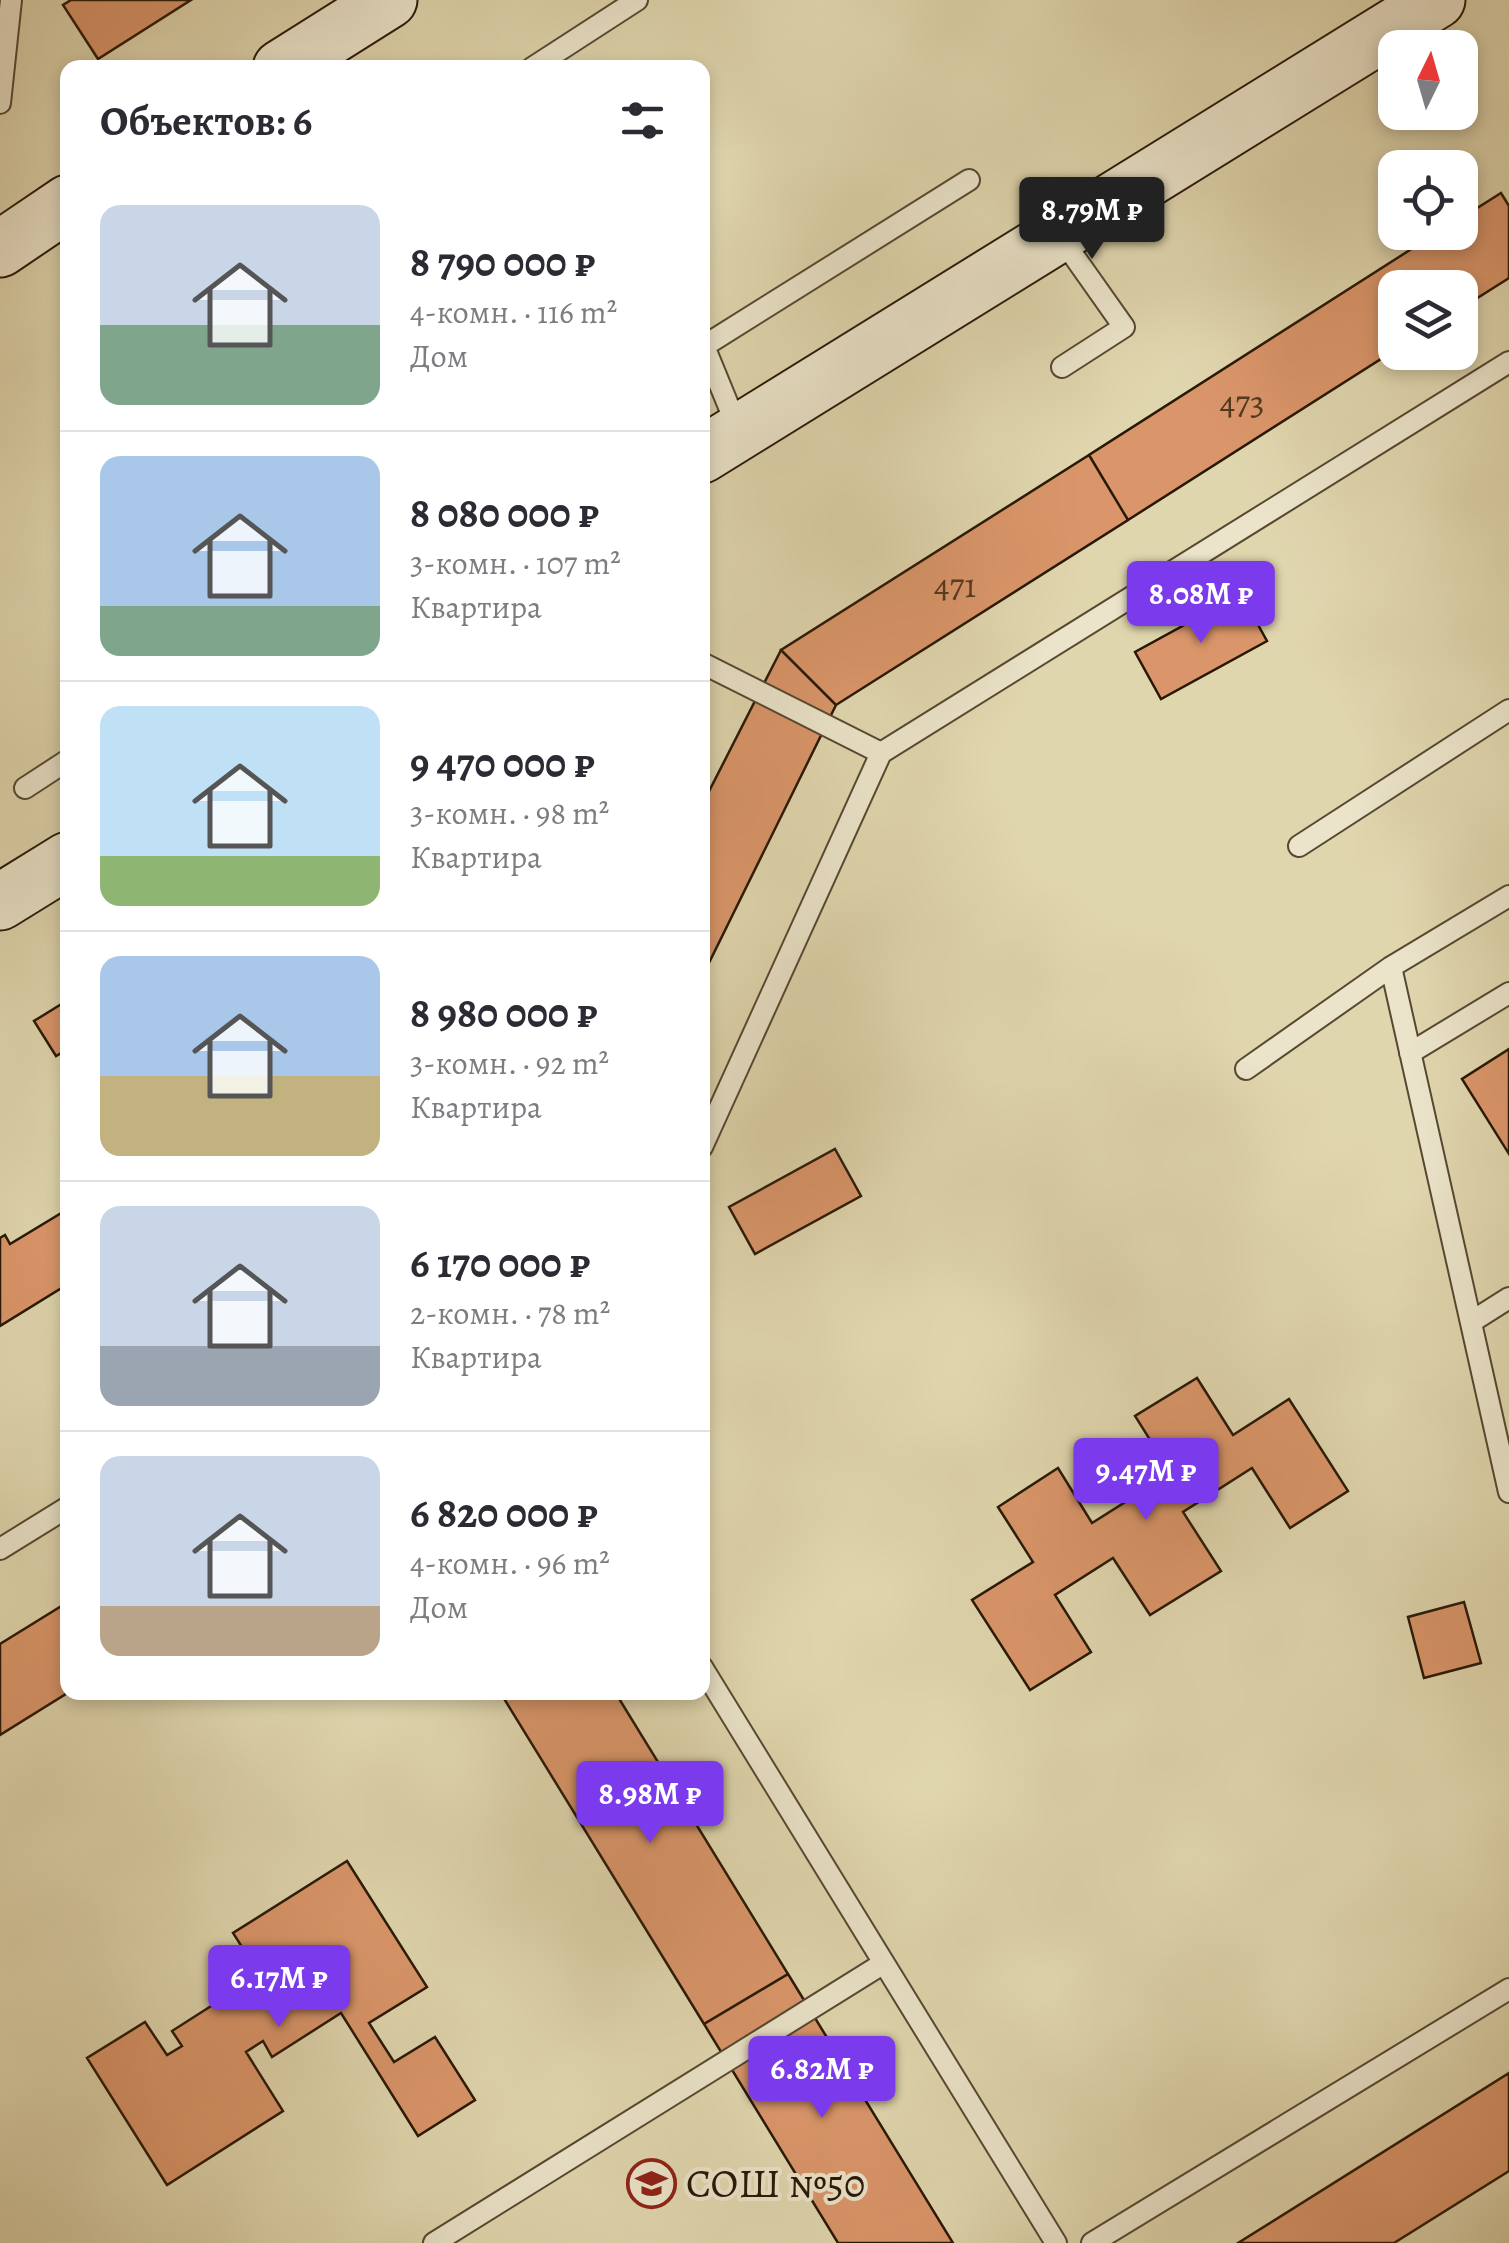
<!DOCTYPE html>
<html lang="ru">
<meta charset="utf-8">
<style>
:root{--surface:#fff;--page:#f2f2f3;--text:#2b2b33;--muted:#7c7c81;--line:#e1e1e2;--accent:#7c3aed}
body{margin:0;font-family:Alegreya,serif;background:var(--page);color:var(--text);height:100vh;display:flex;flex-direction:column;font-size:38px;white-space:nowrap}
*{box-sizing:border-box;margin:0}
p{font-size:32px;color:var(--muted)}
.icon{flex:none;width:55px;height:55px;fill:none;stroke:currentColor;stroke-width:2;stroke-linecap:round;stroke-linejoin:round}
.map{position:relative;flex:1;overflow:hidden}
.sheet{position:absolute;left:60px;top:60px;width:650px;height:1640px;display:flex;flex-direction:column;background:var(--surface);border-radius:20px;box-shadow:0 5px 15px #0003}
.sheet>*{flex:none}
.needle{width:65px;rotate:5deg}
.buttons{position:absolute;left:1378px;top:30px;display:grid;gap:20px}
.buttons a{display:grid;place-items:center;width:100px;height:100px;border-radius:20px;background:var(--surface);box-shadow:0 5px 15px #0003;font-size:50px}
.price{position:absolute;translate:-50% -85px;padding:0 22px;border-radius:10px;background:var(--accent);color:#fff;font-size:32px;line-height:65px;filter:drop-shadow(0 2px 5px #0008)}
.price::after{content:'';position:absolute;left:50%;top:60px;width:30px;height:22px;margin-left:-15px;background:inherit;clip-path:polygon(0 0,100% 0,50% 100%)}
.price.active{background:#222;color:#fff}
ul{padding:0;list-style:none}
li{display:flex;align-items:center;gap:30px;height:250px;padding:0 40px}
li+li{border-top:2px solid var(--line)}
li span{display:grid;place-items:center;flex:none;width:280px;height:200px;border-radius:20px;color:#555}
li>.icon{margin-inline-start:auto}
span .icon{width:120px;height:120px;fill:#fffc;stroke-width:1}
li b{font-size:42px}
h2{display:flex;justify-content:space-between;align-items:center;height:120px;padding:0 40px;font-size:42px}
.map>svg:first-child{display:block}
</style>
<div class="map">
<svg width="1509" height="2243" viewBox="0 0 1509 2243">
<rect width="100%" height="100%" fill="#e0d6ae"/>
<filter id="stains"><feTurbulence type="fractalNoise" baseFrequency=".002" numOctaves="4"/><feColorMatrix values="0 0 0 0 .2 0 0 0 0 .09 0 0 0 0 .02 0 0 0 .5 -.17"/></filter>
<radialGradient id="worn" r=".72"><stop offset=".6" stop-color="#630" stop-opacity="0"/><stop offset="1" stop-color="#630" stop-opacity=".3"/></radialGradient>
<!-- building -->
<path fill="#da966a" stroke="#281807" stroke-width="2.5" d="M71,0H191L98,59L63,5Z
M1501,193L1509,206V278L1460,309V288H1395V350L1128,520L1089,455L1438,232H1460V219Z
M1089,455L1128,520L836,705L781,650Z
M1241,594L1267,641L1161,699L1135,652Z
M781,650L836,705L704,973L702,805Z
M68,1000V1049L56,1056L34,1021Z
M1509,1049V1154L1462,1079Z
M835,1149L861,1196L755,1254L729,1207Z
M68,1209V1284L0,1326V1238L5,1235L10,1244Z
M1197,1378L1233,1435L1289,1399L1348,1491L1290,1528L1252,1468L1183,1512L1221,1571L1150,1615L1113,1558L1055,1595L1091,1652L1030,1690L972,1600L1033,1562L998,1507L1058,1468L1092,1523L1171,1473L1135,1416Z
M68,1602L69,1692L0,1735V1644Z
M1464,1602L1481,1663L1424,1678L1408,1617Z
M500,1692H615L788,1974L704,2024Z
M347,1861L427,1987L369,2023L394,2062L435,2037L475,2100L418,2136L341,2013L272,2057L263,2041L246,2052L283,2111L167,2185L87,2058L145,2022L167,2055L182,2046L172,2031L244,1985L253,2000L269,1989L233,1933Z
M788,1974L953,2243H838L704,2024Z
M1509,2073V2171L1394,2243H1238Z"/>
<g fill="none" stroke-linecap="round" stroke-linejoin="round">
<defs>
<path id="service" d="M532,68L637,0
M0,103L11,0
M1059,235L1124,327L1062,367
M738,429L704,346L969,180
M702,663L881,753
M25,788L68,760
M1299,846L1509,710
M1391,967L1509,1492
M1410,1053L1509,993
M1246,1069L1391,967L1509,896
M702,1147L881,753L1509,362
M1471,1322L1509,1298
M0,1549L68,1507
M702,1667L1056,2243
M434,2243L884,1963
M1092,2243L1509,1989"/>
<path id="secondary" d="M281,68L389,0
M0,249L68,203
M702,455L1437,0
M0,902L68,860"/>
</defs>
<!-- service casing -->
<use href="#service" stroke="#564831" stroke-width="24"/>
<!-- secondary casing -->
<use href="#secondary" stroke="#281807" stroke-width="59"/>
<!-- service -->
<use href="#service" stroke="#ebe4ca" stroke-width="20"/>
<!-- secondary -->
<use href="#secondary" stroke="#ebe4ca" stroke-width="55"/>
</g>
<!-- icons -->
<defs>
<symbol id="school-ring" viewBox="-11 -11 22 22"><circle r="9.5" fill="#ebe4ca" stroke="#8f2418" stroke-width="1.5"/><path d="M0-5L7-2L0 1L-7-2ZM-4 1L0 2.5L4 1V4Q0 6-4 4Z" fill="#8f2418"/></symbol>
</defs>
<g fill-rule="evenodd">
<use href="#school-ring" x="624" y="2156" width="55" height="55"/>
</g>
<g text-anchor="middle" stroke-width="8" stroke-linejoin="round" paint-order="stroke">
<!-- number labels -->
<g font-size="35" fill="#543820">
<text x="1242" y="414">473</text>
<text x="955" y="597">471</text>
</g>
<!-- poi labels -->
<g font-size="40" fill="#281807" stroke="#ebe4ca" text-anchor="start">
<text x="686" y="2197">СОШ №50</text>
</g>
</g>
<rect width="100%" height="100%" filter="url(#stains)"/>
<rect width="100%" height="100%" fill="url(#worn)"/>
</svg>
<div class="buttons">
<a><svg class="needle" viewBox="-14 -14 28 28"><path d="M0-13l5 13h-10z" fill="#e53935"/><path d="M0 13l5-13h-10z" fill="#7c7c81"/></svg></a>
<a><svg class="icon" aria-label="locate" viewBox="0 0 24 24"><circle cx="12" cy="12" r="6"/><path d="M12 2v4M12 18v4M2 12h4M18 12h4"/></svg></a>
<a><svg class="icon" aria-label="layers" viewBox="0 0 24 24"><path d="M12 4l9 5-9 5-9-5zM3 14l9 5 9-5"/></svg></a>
</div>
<b class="price active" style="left:1092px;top:262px">8.79M ₽</b>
<b class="price" style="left:1201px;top:646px">8.08M ₽</b>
<b class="price" style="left:1146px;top:1523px">9.47M ₽</b>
<b class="price" style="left:650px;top:1846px">8.98M ₽</b>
<b class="price" style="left:279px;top:2030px">6.17M ₽</b>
<b class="price" style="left:822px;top:2121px">6.82M ₽</b>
<section class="sheet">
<h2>Объектов: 6<svg class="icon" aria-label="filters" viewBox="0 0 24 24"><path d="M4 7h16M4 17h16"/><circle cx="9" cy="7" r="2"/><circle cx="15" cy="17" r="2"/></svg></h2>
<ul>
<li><span style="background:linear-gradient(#c9d6e8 60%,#7fa58c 0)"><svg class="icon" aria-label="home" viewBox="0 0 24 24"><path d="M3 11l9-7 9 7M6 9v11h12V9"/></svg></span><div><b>8 790 000 ₽</b><p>4-комн. · 116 m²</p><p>Дом</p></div></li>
<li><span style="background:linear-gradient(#a9c7e8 75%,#7fa58c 0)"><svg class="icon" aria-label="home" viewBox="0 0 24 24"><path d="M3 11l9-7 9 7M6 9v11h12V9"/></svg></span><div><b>8 080 000 ₽</b><p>3-комн. · 107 m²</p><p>Квартира</p></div></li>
<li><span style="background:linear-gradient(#bfe0f5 75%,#8fb573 0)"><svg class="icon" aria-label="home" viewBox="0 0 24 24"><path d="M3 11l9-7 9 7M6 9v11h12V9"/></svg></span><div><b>9 470 000 ₽</b><p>3-комн. · 98 m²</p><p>Квартира</p></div></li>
<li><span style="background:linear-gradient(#a9c7e8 60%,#c2b280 0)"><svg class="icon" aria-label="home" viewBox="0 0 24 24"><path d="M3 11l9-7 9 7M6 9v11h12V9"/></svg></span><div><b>8 980 000 ₽</b><p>3-комн. · 92 m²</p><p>Квартира</p></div></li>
<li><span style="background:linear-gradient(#c9d6e8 70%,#9aa5b1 0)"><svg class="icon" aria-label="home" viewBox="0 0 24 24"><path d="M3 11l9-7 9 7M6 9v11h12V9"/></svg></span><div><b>6 170 000 ₽</b><p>2-комн. · 78 m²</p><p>Квартира</p></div></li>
<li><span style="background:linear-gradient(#c9d6e8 75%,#b9a48a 0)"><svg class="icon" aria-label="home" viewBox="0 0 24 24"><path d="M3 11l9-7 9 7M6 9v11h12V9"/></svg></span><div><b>6 820 000 ₽</b><p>4-комн. · 96 m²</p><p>Дом</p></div></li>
</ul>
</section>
</div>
